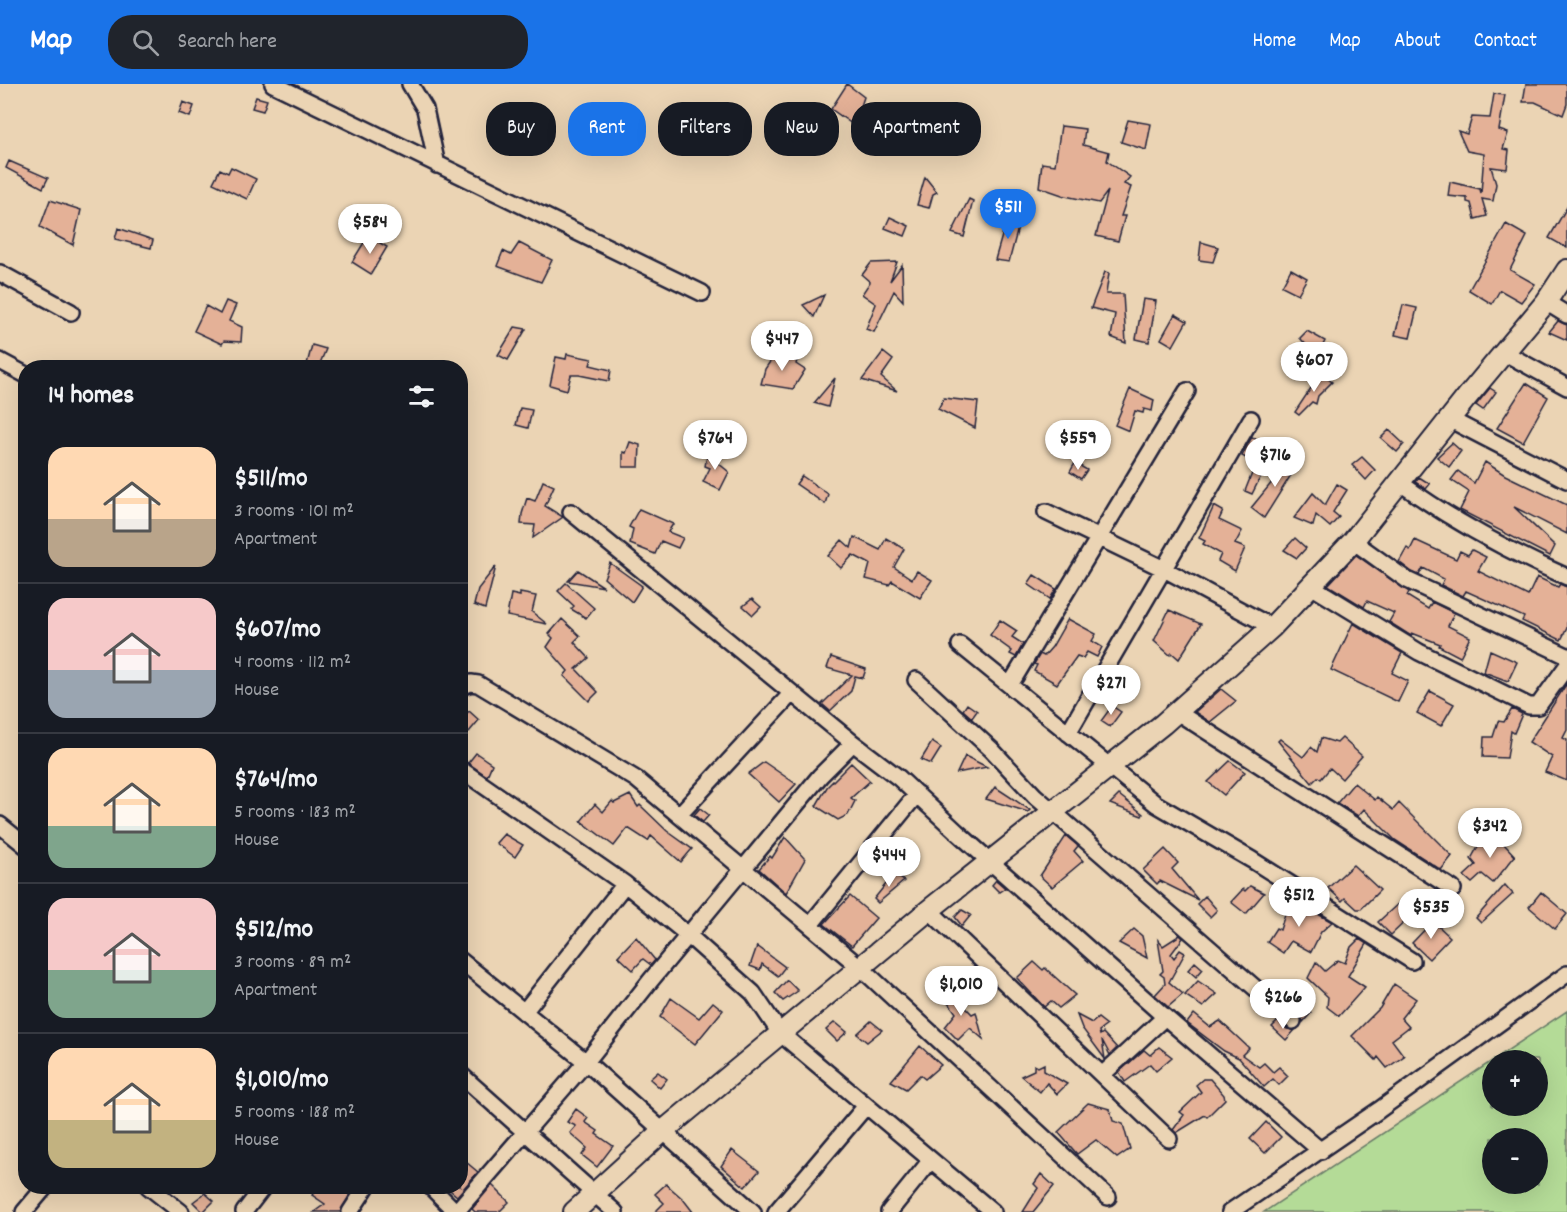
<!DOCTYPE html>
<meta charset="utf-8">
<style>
:root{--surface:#171b24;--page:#20242c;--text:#f1f3f6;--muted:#9ea1a6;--line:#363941;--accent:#1a73e8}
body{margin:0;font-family:Dekko,sans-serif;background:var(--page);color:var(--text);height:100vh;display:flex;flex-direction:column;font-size:22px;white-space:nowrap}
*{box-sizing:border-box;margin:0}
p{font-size:20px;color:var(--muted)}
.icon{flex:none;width:33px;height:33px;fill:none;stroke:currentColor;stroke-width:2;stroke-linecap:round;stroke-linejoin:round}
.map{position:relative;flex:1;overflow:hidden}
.side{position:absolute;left:18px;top:276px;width:450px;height:834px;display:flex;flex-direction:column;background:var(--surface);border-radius:24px;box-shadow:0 6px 24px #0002}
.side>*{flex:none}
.hud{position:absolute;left:486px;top:18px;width:570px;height:54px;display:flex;gap:12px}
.controls{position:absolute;left:1482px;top:966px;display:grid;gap:12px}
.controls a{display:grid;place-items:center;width:66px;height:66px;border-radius:50%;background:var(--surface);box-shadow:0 6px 24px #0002;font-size:30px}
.price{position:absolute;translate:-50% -51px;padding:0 14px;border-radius:21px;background:#fff;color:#222;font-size:20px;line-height:39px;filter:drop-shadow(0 2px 3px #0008)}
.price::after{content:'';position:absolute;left:50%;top:36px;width:18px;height:14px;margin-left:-9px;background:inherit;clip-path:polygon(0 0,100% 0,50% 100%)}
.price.on{background:var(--accent);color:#fff}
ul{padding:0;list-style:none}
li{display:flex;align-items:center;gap:18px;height:150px;padding:0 30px}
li+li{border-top:2px solid var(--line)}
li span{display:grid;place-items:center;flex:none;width:168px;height:120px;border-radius:18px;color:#555}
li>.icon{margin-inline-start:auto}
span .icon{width:72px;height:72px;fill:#fffc;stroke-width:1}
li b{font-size:26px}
h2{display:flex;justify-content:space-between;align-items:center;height:72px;padding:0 30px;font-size:26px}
.tag{padding:0 21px;border-radius:24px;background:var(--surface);box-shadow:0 6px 24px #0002;font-size:21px;line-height:54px}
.tag.on{background:var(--accent);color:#fff}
header{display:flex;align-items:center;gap:36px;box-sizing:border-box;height:84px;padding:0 30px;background:var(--accent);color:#fff}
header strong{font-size:28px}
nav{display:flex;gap:33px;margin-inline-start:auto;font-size:21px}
.search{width:420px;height:54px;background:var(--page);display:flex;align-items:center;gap:15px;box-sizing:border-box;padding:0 21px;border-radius:24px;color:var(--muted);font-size:22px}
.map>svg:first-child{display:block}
</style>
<header>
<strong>Map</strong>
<div class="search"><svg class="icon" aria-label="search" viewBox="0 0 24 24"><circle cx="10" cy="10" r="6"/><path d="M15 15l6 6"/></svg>Search here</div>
<nav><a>Home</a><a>Map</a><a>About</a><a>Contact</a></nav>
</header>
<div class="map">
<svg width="1567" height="1128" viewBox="0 0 1567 1128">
<rect width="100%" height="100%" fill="#ebd4b4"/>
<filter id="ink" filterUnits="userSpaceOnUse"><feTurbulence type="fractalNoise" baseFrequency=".0167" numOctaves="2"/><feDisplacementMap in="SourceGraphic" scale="12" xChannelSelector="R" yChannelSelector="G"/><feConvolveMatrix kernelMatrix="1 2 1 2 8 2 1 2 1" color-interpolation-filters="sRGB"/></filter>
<g filter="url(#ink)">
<!-- green -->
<path fill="#b4db97" stroke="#6b7e69" stroke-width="1.5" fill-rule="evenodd" d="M1567,927V1128H1264L1492,977V1022H1538V976H1493ZM1492,1054H1538V1100H1492Z"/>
<!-- building -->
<path fill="#e4b197" stroke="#22223b" stroke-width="1.5" d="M847,0L864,13L857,34L852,40L831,25Z
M1526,0H1567V20L1563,31L1535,18H1523Z
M1494,10L1505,11L1499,46L1508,49L1503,65L1509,66L1507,85L1491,83L1496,100L1493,117L1482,115L1487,132L1475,135L1471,119L1467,118V114L1448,112L1450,98L1480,105L1481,109L1484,70L1467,67L1458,47L1467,50L1472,33L1490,34Z
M256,13L267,16L263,27L252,24Z
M183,18L194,22L190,33L179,29Z
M1128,36L1151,40L1146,66L1121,58Z
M1061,42L1085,45L1083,61L1109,68L1107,77L1130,93L1124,100L1131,103L1121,132H1125L1118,157L1096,152L1108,107L1099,119L1065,112L1039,103L1042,79L1055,81Z
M947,45L958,49L955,61L944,57Z
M610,54L620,60L614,69L604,63Z
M9,77L48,94L43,104L6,84Z
M231,83L256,95L247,115L213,99L220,85L228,89Z
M925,93L937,108L933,110L929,124L917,121Z
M969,115L973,117L964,153L952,149Z
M50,116L81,126L73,161L40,143Z
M1567,123V164L1549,154Z
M890,133L909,142L905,152L885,144Z
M1007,134L1020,136L1009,178L995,176Z
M1506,140L1527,152L1510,186L1535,200L1521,218L1500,206L1492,220L1469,206Z
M118,144L153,156L151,164L115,155Z
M368,152L387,163L371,190L352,178Z
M1201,158L1218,163L1213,178L1199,176Z
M519,159L552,176L541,198L497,182L503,167L511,171Z
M897,178L890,197L902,181L903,217L894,207L874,248L866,245L876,220L862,210L870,198L862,191L871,179Z
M1291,185L1307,194L1298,210L1282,202Z
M1105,188L1109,189L1106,210H1123L1126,259L1111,253L1115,230L1091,224Z
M824,211L814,233L803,221Z
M1143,215L1156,217L1149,258L1136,255Z
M226,217L236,221L229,237L242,243L241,258L224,257L222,260L194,247L206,222L220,230Z
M1403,221L1417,224L1410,254L1395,251Z
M1175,230L1187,237L1173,262L1161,255Z
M1558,237L1567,241V256L1549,248Z
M515,243L526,245L508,276L498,271Z
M1307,247L1325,257L1317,273L1300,254Z
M312,261L326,265L318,284H306Z
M777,267L797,277L796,280L805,286L793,305L761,300L765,285Z
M883,268L893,276L881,293L897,307L862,296Z
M567,270L592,275L590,281L611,286L609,297L579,291H571L567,306L550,301L556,273L566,275Z
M1323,286V291L1332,298L1318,312L1316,320L1312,318L1299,331L1295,328Z
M835,294L828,323L814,319Z
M1526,299L1548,313L1523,358L1497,344Z
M1490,304L1496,308L1483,326L1476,321Z
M1130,305L1154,316L1152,327L1144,325L1143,329L1135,327L1129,347L1115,341Z
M944,314L978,318L975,344L938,325Z
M520,324L532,326L528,344L516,341Z
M1389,346L1404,360L1397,368L1381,354Z
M1252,353L1275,364L1252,410L1245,407L1256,379L1242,372Z
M630,358L640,361L639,383H623V368L626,369Z
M1452,359L1461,367L1449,383L1437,373Z
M708,367L720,369L718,379L729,388L720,406L703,398L710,384L705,382Z
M1295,370L1301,375L1264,434L1251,424Z
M1362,373L1375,386L1366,396L1352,381Z
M1485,378L1505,391L1567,421V450L1514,423L1555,462L1550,472L1460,426L1469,408L1451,396L1458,387L1474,399Z
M1075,379L1087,386L1081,395L1070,388Z
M802,392L828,410L825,420L796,400Z
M1419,393L1430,400L1426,405L1415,398Z
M543,397L554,402L545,422L563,433L533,454L535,441L521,440L522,430L527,414L535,417Z
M1337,400L1347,406L1333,428L1339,433L1330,443L1316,431L1313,442L1294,434L1313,409L1325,421Z
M1214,422L1223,427L1219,436L1242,447L1235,460L1245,464L1235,487L1218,477L1221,470L1203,460L1205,457L1199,454Z
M639,425L673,440L668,448L683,454L678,464L661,457L655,470L630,460L633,445L629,443Z
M854,453L880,466L886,454L904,465L894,483L912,495L917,487L932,496L920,514L892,497L889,501L866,495L870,480L853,471L841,484L828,472L842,456L851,464Z
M1295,454L1306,464L1297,474L1284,466Z
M1415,456L1456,475L1460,467L1468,471L1472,466L1486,473L1478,487L1528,512L1537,493L1558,503L1560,500L1567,503V544L1561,556L1522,537L1524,533L1466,507L1463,512L1441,501L1444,495L1423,484L1419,491L1412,488L1399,478L1407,464L1410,466Z
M1356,471L1409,508L1407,512L1428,525L1432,518L1454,529L1448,542L1470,553L1460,573L1439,562L1440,560L1412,549L1411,552L1389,538L1394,529L1367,517L1364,523L1328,501Z
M610,479L642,502L632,518L604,494Z
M496,482L485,525L474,521L478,505Z
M578,486L604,503L568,497Z
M1034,491L1056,505L1050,515L1028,500Z
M566,499L594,524L586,534L571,525L574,522L558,507Z
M520,509L536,512L532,528L547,540L507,532L511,510L520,512Z
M752,515L761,523L753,531L743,522Z
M1169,526L1201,540L1179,575L1172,569L1170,571L1154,557Z
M562,535L580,552L574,558L589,574L576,585L598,608L589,617L564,592L568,587L547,563L553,554L549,550Z
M1068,535L1096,550L1092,557L1102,563L1097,573L1087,568L1083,574L1077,572L1057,600L1034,587L1037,581L1034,580L1040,570L1044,572L1052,563Z
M1000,536L1017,547L1012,553L1023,560L1016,573L1010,570L1012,567L990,551Z
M1353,539L1402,569L1392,589L1408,597L1398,618L1331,586Z
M1490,566L1517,578L1508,597L1484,588Z
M831,573L866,585L863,594L855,592L851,607L830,627L822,620L852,591L827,584Z
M1567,599V646L1563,654L1567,656V697L1545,688L1552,673L1529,658Z
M1221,605L1236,617L1210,638L1195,628Z
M1430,607L1454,620L1441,642L1417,629Z
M967,620L977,627L972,634L963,626Z
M1112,622L1121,628L1110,643L1101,637Z
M1512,625L1522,630L1514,649L1511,647L1507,674L1483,673L1484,653H1493L1498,637L1504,638Z
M469,627L479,636L469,648L460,641V636Z
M1321,654L1337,659L1342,654L1362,672L1342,695L1330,684L1321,695L1318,693L1312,699L1278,657L1280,655L1303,673L1311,663L1317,668Z
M932,658L941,664L931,680L921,676Z
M476,669L492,680L487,692L468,679Z
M965,672L987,683L957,689Z
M1230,677L1245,688L1224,711L1208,698Z
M764,678L796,700L779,718L748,690Z
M851,679L870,697L851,714L855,717L848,731L838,736L816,722L827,703Z
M1354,699L1375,716L1377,713L1393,726L1399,719L1452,772L1441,786L1395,756L1364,725L1358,732L1337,719Z
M995,703L1030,726L1028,728L986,715Z
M630,711L638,723L640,721L667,747L692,765L681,778L651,752L648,757L628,744L614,762L581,737L595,720L603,728L612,717L614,719Z
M1119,711L1143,730L1142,732L1110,720Z
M700,724L709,731L703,738L694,731Z
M1493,748L1515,772L1493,799L1482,790L1472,799L1464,792L1476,781L1471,775L1482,755Z
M504,750L523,761L515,773L496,759Z
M1066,752L1078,762L1074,767L1083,777L1052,803L1040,792Z
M785,753L805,775L786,809L759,785L770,772L772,774Z
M1165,765L1178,779L1172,785L1198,816L1160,797L1157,800L1143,786Z
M1353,781L1380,806L1361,825H1357L1345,814L1342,817L1328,804Z
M894,790L904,797L878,819L874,815Z
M996,796L1005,804L999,808L992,801Z
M1505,801L1513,810L1481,839L1476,834Z
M1250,802L1264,809L1246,830L1231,818L1243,805L1245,807Z
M1541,808L1567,830L1555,845L1529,823Z
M850,812L876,834L852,862L824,840Z
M1205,812L1217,826L1210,833L1197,820Z
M1290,814L1332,838L1321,848L1311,868L1291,857L1283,869L1267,858L1276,844L1280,846Z
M1400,818L1412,831L1391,851L1378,838Z
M962,826L971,831L962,842L955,833Z
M1433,837L1450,853L1429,875L1412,859Z
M1134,845L1142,852L1147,874L1119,859Z
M1180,851L1183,854L1171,870L1174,874L1180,866L1185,869L1169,898L1183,910L1168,923L1155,911L1165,900L1164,893L1160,890L1163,887L1158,856L1163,862Z
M636,853L655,876L651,881L643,875L633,886L618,872Z
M1359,855L1367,860L1348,892L1365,903L1339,932L1327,923L1328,913L1308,894L1316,878L1325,887L1338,876L1345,879L1351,863Z
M757,862L785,883L778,892L762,880L760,886L750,882Z
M1034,878L1043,886L1045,884L1075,911L1059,924L1051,917L1044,923L1017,894Z
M1195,878L1203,885L1196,893L1188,886Z
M787,896L798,907L783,917L775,909Z
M1198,897L1217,910L1203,923L1185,911Z
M1394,900L1416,915L1401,934L1409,943L1392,956L1404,972L1387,984L1378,973L1376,976L1352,952L1380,924Z
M945,902L972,930L976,928L983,955L970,944L958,956L945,943L956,929L940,907Z
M671,914L699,934L713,918L723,926L695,960L660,933Z
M1298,916L1311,929L1303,938L1300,930L1291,923Z
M1194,930L1210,943L1220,937L1249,964L1242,971L1259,983L1264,979L1273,988L1279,983L1288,992L1279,1001L1273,995L1264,1003L1239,974L1224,967L1187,939Z
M1077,931L1092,939L1098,934L1107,941L1099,947L1100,951L1103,949L1117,964L1110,971L1102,956L1105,975L1082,944Z
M871,937L882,946L867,958L857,950Z
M1278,937L1287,945L1295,946L1286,956L1272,943Z
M835,938L847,948L837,957L826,946Z
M920,962L941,981L925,995L920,991L906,1005L891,997Z
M1159,963L1172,973L1156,987L1150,980L1125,998L1119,988L1144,966L1150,971Z
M1044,980V987L1067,1000L1057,1010L1047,999L1040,1008L1021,992L1034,986V981L1038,983Z
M658,988L667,995L660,1004L650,995Z
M1203,995H1210L1224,1011L1225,1015L1207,1033L1205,1031L1176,1049L1173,1046L1184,1031L1180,1028L1201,1008L1196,1001Z
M1088,1019L1110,1025L1113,1037L1123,1040L1130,1065L1117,1074L1096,1056L1077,1070L1058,1048Z
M576,1025L588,1034L585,1038L598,1047L596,1050L613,1062L597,1083L582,1071L587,1064L570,1049L576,1042L567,1038Z
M1266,1038L1281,1053L1265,1069L1250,1055Z
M732,1066L759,1087L745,1103L721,1082Z
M466,1078L478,1088L457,1112L445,1102H460V1084Z
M1041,1090L1054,1102L1033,1128H1023L1038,1104L1034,1100Z
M666,1100L683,1115L693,1128H655L664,1119L655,1110Z
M492,1101L509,1118L499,1128H475L472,1125Z
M318,1102H355L340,1128H314L325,1120L312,1111Z
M205,1109L214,1117L203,1128L193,1118Z"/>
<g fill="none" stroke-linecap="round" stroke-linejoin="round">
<defs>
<path id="minor" d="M273,0L702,209
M410,0L425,25L437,81
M0,189L71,228
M1546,218L1567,231
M1505,269L1567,303
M0,277L26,291
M1451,336L1567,396
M1399,398C1451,436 1508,467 1567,493
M571,428L853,659
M1046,428L1162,484L1272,543
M1353,457L1407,496L1567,572
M1311,502L1419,568L1529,622H1538L1567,582
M960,561L1156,720L1252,776L1412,877
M916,596L992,666L1035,712L1293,937
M1010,601L1187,307
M460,603L471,599L478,600L636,695L861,884L1108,1113
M1177,628L1453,805
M1068,649L1251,335
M460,685L625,800L688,851L753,909L780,949L993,1128
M679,731L791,610
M0,741L26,762
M929,826L1169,1055
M810,841L917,710
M460,876L586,978L753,1128
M524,928L625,800
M460,990L615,1128
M1102,991L1165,933
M148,1102L181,1128
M430,1102L456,1128
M24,1128L46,1102
M244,1128L264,1102
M350,1128L367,1102
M456,1128L586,978L651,896L820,692L853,659L899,694L957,748L1165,933L1321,1067
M776,1128L865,1023
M889,1128L931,1076
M1230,1128L1379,1026L1567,890"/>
<path id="tertiary" d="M574,1128L662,1048L929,826L1163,640L1272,543L1353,457L1467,313L1546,218L1567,186"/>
</defs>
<!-- minor casing -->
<use href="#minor" stroke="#22223b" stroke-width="20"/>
<!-- tertiary casing -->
<use href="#tertiary" stroke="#22223b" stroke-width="24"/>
<!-- minor -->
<use href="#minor" stroke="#ebd4b4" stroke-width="15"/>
<!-- tertiary -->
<use href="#tertiary" stroke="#ebd4b4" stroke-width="20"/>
</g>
</g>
</svg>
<div class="controls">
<a>+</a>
<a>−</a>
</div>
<b class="price on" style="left:1008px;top:156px">$511</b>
<b class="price" style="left:370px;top:171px">$584</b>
<b class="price" style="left:782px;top:288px">$447</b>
<b class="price" style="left:1314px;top:309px">$607</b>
<b class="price" style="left:715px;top:387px">$764</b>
<b class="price" style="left:1078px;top:387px">$559</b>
<b class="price" style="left:1275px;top:404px">$716</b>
<b class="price" style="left:1111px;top:632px">$271</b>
<b class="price" style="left:1490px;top:775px">$342</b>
<b class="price" style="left:889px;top:804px">$444</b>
<b class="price" style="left:1299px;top:844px">$512</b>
<b class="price" style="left:1431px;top:856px">$535</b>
<b class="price" style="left:961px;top:933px">$1,010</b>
<b class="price" style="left:1283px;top:946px">$266</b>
<div class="hud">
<a class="tag">Buy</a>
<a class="tag on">Rent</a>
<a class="tag">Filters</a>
<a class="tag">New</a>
<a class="tag">Apartment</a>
</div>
<section class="side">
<h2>14 homes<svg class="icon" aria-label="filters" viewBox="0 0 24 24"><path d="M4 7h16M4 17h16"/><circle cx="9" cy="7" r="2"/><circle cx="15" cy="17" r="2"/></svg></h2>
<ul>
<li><span style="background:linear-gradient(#ffd9b3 60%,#b9a48a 0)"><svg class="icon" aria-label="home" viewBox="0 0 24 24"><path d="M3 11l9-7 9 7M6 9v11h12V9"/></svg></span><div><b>$511/mo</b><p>3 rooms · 101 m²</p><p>Apartment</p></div></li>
<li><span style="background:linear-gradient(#f6c9c9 60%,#9aa5b1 0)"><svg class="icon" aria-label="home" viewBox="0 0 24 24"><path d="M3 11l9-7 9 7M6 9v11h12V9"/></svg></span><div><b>$607/mo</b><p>4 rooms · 112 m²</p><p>House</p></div></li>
<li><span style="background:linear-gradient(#ffd9b3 65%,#7fa58c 0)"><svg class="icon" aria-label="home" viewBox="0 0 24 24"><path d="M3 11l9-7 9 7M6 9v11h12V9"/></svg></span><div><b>$764/mo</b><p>5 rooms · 183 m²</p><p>House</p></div></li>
<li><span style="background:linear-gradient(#f6c9c9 60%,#7fa58c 0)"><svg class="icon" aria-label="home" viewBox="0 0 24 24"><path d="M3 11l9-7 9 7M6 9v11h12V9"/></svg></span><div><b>$512/mo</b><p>3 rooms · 89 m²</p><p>Apartment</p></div></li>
<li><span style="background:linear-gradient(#ffd9b3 60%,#c2b280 0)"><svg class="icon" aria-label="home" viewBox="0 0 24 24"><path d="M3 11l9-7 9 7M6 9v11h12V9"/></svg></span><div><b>$1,010/mo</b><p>5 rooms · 188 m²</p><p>House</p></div></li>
</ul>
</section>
</div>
